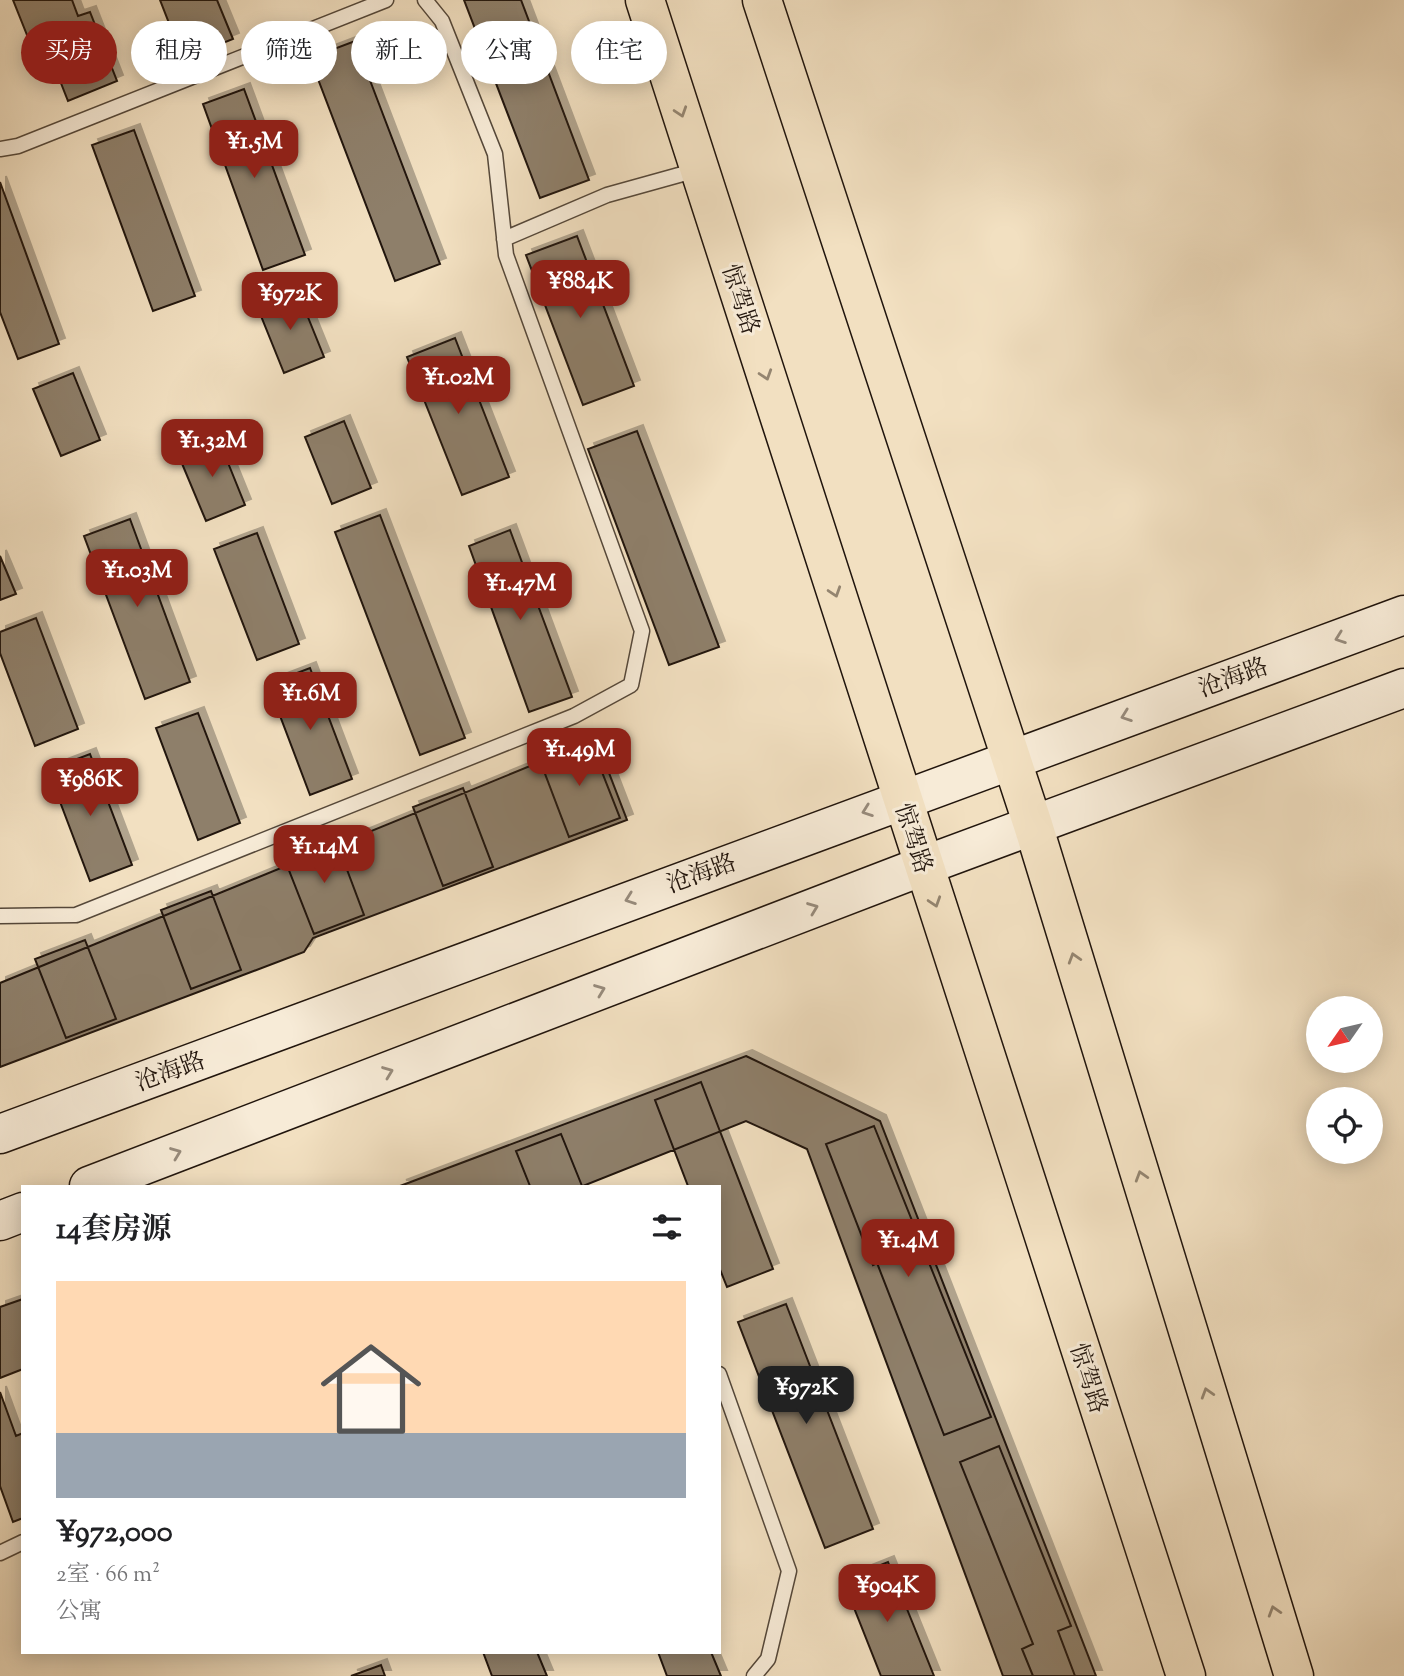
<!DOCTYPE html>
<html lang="zh">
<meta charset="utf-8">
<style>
:root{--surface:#fff;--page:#f6f6f6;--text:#202124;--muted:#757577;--line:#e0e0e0;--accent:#8f2418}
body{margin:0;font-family:"Sorts Mill Goudy","Noto Serif SC",serif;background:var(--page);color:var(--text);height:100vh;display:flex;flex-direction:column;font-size:26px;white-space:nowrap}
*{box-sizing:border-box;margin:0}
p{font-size:23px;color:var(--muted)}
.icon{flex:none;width:38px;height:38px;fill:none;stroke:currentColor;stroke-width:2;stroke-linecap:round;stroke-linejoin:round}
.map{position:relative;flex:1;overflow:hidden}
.side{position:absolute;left:21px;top:1185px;width:700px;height:469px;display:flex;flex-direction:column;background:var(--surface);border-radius:0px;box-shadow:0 4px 18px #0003}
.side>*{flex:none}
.guide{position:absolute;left:21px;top:21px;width:700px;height:63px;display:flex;gap:14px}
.needle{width:46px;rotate:236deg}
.buttons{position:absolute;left:1306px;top:996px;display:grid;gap:14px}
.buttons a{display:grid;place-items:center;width:77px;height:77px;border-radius:50%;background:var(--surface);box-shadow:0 4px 18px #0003;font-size:35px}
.price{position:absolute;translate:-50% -60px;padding:0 16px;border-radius:14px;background:var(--accent);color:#fff;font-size:23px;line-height:46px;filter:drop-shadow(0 2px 4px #0008)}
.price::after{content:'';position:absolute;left:50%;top:42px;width:21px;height:16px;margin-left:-10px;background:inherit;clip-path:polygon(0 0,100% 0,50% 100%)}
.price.current{background:#222;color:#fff}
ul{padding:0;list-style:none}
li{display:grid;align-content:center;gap:14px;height:371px;padding:0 35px}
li+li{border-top:2px solid var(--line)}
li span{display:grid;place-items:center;height:217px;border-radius:0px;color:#555}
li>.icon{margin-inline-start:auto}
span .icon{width:126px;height:126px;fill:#fffc;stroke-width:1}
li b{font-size:30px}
h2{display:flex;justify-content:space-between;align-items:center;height:84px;padding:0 35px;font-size:30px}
.tag{padding:0 24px;border-radius:32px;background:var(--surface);box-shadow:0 4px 18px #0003;font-size:24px;line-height:63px}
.tag.current{background:var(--accent);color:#fff}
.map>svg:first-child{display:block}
</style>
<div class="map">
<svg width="1404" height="1676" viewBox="0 0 1404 1676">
<defs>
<filter id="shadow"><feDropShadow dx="6" dy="-6" stdDeviation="0" flood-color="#0004"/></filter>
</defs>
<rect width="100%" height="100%" fill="#f2e0c1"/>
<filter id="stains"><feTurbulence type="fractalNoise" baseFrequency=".00286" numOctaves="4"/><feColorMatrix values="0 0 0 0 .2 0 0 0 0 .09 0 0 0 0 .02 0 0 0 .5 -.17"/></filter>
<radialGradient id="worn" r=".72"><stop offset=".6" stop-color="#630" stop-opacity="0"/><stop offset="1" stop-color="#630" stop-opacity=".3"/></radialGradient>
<!-- building -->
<path fill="#8e7f6b" stroke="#21150d" stroke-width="2" filter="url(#shadow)" d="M13,0H72L78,16L90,12L117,81L68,101L42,35L29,40Z
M160,0H217L233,39L183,59Z
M464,0H521L589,180L540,198Z
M355,41L440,264L395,281L310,58Z
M244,89L305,255L263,270L203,104Z
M134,130L195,296L153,311L92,145Z
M0,182L59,344L18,359L0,312Z
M577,236L634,386L583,405L526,255Z
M297,290L324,357L284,373L257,306Z
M455,338L509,477L462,495L407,357Z
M73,373L100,440L61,456L33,389Z
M344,421L371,488L332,504L305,437Z
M637,431L719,647L669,665L588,449Z
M218,438L245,505L206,521L178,454Z
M380,515L465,738L420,755L335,532Z
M130,519L190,682L145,699L84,536Z
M510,530L572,697L529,712L469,546Z
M257,533L299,644L257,660L214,549Z
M0,556L16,594L0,600Z
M36,618L78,729L35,746L0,653V632Z
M310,668L352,779L310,795L268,684Z
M198,713L240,823L198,840L156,728Z
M589,739L620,818L569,837L539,758Z
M596,739L627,820L313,938L304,952L0,1067V983Z
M90,754L132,865L90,881L48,770Z
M463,788L493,867L443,886L413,807Z
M334,835L364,915L314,934L283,855Z
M211,891L241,970L191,989L161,910Z
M85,940L116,1019L66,1038L35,959Z
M746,1056L880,1121L1096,1676H1003L807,1149L746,1121L583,1186H400Z
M701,1082L773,1269L727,1287L719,1267V1186H688L655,1100Z
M874,1126L991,1417L944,1435L877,1263L873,1265L826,1144Z
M561,1134L582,1186H530L516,1151Z
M23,1299V1369L0,1378V1307Z
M786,1304L873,1529L825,1548L738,1322Z
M0,1392L16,1436L23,1433V1518L13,1522L0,1486Z
M999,1446L1071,1626L1058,1631L1075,1676H1033L1022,1649L1033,1644L960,1462Z
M888,1562L934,1676H881L843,1580Z
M483,1652H537L547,1676H492Z
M658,1652H711L721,1676H667Z
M381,1665L385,1676H351Z"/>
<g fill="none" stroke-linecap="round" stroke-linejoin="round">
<defs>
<path id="lane" d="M0,149L18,146L386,0
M504,239L607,195L697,170
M0,916L76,915L574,716L631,685L642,631L506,255L495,154L442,21L425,0
M719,1374L789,1571L768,1659L754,1676
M0,1553L23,1542"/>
<path id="secondary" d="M0,1134L1404,615
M89,1186L923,866L1404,688
M0,1221L23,1212"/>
<path id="primary" d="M645,0L1186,1676
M762,0L1033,825L1294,1676"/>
</defs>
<!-- lane casing -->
<use href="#lane" stroke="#55483a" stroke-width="17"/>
<!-- secondary casing -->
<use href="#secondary" stroke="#21150d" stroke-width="41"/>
<!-- primary casing -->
<use href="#primary" stroke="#21150d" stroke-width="41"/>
<!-- lane -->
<use href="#lane" stroke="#f7ebd7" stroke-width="14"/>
<!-- secondary -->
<use href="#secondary" stroke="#f7ebd7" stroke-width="38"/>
<!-- primary -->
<use href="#primary" stroke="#f2e0c1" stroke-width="38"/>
</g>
<!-- one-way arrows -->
<defs><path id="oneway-chevron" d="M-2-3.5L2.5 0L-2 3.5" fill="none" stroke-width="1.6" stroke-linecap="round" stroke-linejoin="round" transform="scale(1.75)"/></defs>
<g stroke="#948570">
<use href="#oneway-chevron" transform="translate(681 112) rotate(72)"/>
<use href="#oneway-chevron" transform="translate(766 375) rotate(72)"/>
<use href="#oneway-chevron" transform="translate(835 592) rotate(72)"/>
<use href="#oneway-chevron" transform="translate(935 902) rotate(72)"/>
<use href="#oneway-chevron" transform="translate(1074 958) rotate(-107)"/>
<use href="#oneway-chevron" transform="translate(1141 1176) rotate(-107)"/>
<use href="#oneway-chevron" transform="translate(1207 1393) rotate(-107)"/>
<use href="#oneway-chevron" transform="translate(1274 1611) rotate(-107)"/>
</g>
<g stroke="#978b7c">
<use href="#oneway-chevron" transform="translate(1340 638) rotate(160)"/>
<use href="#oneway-chevron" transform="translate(1126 716) rotate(160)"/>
<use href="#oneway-chevron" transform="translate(867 811) rotate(160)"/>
<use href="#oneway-chevron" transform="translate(630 899) rotate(160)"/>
<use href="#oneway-chevron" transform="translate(813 908) rotate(-21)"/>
<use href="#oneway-chevron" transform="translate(600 990) rotate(-21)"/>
<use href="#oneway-chevron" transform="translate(388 1072) rotate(-21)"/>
<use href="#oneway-chevron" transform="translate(176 1153) rotate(-21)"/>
</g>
<g text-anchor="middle" stroke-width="6" stroke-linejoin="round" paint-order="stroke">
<!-- street labels -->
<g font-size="24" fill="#21150d" stroke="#f7ebd7">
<text transform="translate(741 299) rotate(72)" y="8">惊驾路</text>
<text transform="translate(1233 677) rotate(-20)" y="8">沧海路</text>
<text transform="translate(914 838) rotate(72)" y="8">惊驾路</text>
<text transform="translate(701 873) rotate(-20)" y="8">沧海路</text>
<text transform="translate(170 1071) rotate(-20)" y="8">沧海路</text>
<text transform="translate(1089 1378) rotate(72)" y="8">惊驾路</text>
</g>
</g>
<rect width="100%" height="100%" filter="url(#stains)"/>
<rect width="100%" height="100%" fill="url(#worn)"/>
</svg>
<div class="buttons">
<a><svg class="needle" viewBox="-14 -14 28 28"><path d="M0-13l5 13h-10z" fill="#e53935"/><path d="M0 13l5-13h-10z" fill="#757577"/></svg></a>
<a><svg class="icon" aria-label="locate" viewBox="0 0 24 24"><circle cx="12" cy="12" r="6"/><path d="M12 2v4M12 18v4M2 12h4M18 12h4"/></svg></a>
</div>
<b class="price" style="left:254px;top:180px">¥1.5M</b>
<b class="price" style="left:580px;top:320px">¥884K</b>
<b class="price" style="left:290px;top:332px">¥972K</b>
<b class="price" style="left:458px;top:416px">¥1.02M</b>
<b class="price" style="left:212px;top:479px">¥1.32M</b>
<b class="price" style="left:137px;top:609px">¥1.03M</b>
<b class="price" style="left:520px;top:622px">¥1.47M</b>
<b class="price" style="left:310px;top:732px">¥1.6M</b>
<b class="price" style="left:579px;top:788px">¥1.49M</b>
<b class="price" style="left:90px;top:818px">¥986K</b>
<b class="price" style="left:324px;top:885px">¥1.14M</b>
<b class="price" style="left:908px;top:1279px">¥1.4M</b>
<b class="price current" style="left:806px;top:1426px">¥972K</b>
<b class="price" style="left:887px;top:1624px">¥904K</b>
<div class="guide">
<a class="tag current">买房</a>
<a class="tag">租房</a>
<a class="tag">筛选</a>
<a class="tag">新上</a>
<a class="tag">公寓</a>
<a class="tag">住宅</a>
</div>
<section class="side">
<h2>14套房源<svg class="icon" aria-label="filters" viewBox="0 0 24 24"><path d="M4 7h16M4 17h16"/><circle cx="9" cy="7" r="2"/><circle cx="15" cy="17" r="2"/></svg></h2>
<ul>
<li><span style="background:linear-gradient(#ffd9b3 70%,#9aa5b1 0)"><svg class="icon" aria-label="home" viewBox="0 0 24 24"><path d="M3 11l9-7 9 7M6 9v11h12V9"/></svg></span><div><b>¥972,000</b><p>2室 · 66 m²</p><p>公寓</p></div></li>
</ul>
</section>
</div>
